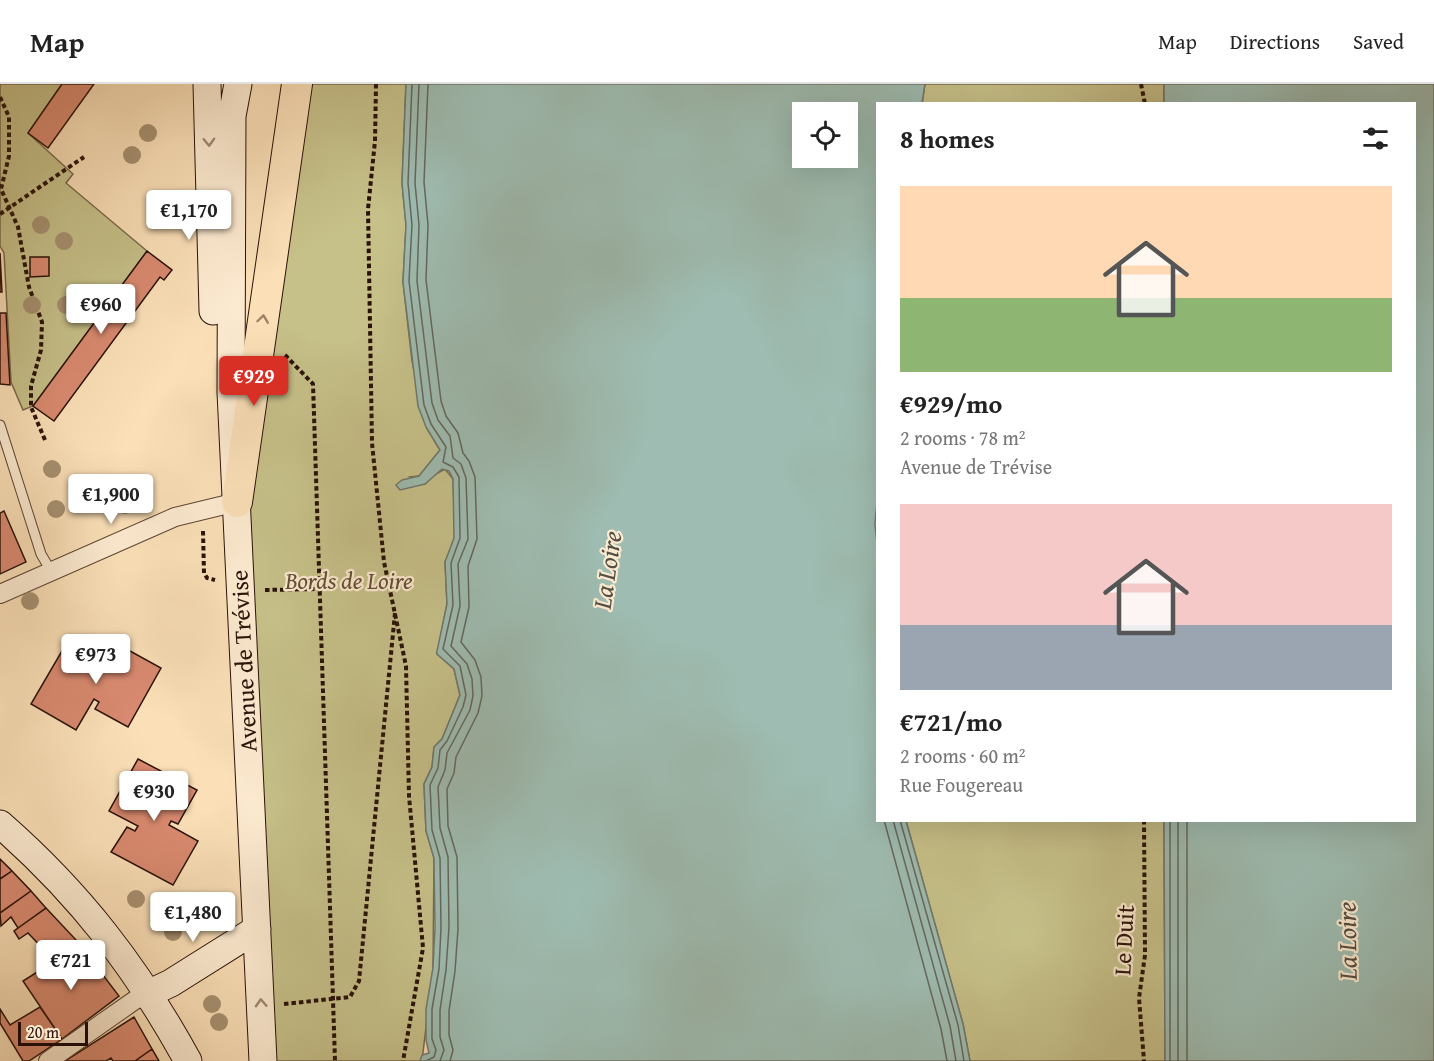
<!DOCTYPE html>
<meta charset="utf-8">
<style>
:root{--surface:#fff;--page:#f6f6f6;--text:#222;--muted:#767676;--line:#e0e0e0;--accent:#d93025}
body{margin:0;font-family:"Gentium Book Plus",serif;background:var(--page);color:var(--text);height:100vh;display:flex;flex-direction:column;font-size:22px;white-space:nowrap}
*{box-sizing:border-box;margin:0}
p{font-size:20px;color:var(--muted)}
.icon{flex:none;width:33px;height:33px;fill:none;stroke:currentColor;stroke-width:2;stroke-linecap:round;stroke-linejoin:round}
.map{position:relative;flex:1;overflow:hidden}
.sheet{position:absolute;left:876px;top:18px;width:540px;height:720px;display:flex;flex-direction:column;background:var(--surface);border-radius:0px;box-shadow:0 6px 24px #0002}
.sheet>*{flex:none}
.tools{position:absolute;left:792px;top:18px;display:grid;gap:12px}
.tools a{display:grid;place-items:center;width:66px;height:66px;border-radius:0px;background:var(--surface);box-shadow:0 6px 24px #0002;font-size:30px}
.scale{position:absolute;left:18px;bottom:15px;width:70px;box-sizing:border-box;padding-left:6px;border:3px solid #2a1209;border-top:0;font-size:16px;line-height:21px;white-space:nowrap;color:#2a1209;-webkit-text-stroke:4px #fcead0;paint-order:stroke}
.price{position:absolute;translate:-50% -51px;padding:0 14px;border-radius:6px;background:#fff;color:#222;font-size:20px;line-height:39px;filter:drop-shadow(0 2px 3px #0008)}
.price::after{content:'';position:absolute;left:50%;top:36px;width:18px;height:14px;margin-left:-9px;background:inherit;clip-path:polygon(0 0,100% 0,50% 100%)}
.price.current{background:var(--accent);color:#fff}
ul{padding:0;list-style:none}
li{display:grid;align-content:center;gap:12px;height:318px;padding:0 24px}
li span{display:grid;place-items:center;height:186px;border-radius:0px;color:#555}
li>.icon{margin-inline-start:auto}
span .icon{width:108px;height:108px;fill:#fffc;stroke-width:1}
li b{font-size:26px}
h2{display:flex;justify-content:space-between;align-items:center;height:72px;padding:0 24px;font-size:26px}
header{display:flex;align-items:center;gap:36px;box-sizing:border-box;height:84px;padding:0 30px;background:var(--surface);border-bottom:2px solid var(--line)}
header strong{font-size:28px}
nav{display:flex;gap:33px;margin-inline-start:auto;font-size:21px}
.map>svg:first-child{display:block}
</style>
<header>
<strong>Map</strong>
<nav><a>Map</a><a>Directions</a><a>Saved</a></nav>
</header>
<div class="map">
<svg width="1434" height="977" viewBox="0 0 1434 977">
<rect width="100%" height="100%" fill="#fadfb7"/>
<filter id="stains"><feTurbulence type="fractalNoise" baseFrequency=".00333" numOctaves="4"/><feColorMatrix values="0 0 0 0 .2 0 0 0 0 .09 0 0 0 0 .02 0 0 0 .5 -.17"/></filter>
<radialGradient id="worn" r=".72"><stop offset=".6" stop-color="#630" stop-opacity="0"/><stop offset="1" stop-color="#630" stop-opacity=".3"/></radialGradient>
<!-- green -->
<path fill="#c6c089" stroke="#786949" stroke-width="1.5" d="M0,0H62L28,49L73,90L66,99L147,167L33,322L23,326L11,298L4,169L0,162Z
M306,0H406L402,99L406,141L403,198L412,277L426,343L440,366L419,392L410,393L425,400L434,391L445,385L453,395L455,454L445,478L447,520L437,570L454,585L460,611L442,655L434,663L432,683L424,700L426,747L434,774L433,884L422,977H272L248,418Z
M925,0H1164V19L922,20Z
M906,737H1164L1165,977H970L963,940Z"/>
<!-- water -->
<path fill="#9ebcb1" stroke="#70786e" stroke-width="1.5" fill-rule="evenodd" d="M406,0H925L922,19L878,20V405L875,440L878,469V736L906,737L963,940L970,977H420L422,971L429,969L426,956V925L433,884L435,844L434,774L426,747L424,700L432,683L434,663L442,655L460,611L454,585L437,570V567L447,520L445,478L454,454L453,395L449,387L442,385L425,400L400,406L396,401L402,396L419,392L440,366L426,343L418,322L403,198L406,141L402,99ZM802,28H848V74H802Z
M1164,0H1434V977H1165L1164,737L1414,736V20L1164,19Z"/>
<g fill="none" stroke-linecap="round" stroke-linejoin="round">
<!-- shore -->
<path stroke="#64675d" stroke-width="1.5" d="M412,0L408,99L412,141L409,197L424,321L431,340L446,363L443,378L453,383L459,393L460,454L451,479L453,521L443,565L460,582L466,611L463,623L447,657L440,666L438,684L430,701L432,746L440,774L441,844L439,885L432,925V955L436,966L434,973L426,977
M419,0L415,99L419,141L417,197L432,319L438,336L450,352L453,374L461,380L466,394L468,455L458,480L460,522L451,562L467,580L472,595L473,612L470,626L447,669L445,686L438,703L440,744L448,773L449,843L446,886L440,926V953L444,966L440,977
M428,0L424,98L428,141L426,196L441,317L446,332L458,349L463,369L469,377L475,393L477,455L468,482L469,523L461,558L475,576L481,593L482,612L478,629L456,673L454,689L447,705L448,742L457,773L458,845L455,887L449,927V951L453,966L450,977
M884,736L941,945L947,977
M893,736L950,942L956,977
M900,736L958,941L964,977
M1170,736V977
M1178,736V977
M1187,736V977"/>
</g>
<!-- building -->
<path fill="#d98a70" stroke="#2a1209" stroke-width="1.5" d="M62,0H94L48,64L28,49Z
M147,167L172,186L164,196L160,193L54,337L33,322Z
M0,169L2,208H0Z
M30,173H49V192L30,193Z
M0,229H6L10,301L0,300Z
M4,427L26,478L0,490V429Z
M110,556L161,584L128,643L95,625L99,618L94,615L76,646L31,620L66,560L92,575L88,582L93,585Z
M138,675L197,706L178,740L171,737L169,741L198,757L173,801L111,768L127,743L135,747L138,742L109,727Z
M0,775L12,787L0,795Z
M12,787L31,807L0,829V795Z
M31,807L46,824L18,844L11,833L1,842L0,829Z
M46,824L77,857L51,873L28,849L19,855L14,847Z
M80,861L119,912L62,955L23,897Z
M40,923L62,955L29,977H23L0,939V925L10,941Z
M134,933L152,965L135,977H113L111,974L106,977H65Z
M152,965L159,977H135Z"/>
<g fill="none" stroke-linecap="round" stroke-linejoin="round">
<defs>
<path id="lane" d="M0,341L41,470L51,487"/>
<path id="street" d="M0,510L175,433L237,418
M48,977L135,916L150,909"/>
<path id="secondary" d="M207,0L213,227
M238,0L232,32L231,308L263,977
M0,740C80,810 137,884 188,977
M150,909L171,899L257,845"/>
<path id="primary" d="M237,418L297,0"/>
</defs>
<!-- lane casing -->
<use href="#lane" stroke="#5e4534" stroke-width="11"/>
<!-- street casing -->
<use href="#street" stroke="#5e4534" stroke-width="20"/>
<!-- secondary casing -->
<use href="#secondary" stroke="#2a1209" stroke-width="29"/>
<!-- primary casing -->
<use href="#primary" stroke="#2a1209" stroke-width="32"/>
<!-- path -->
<path stroke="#2a1209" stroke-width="4" stroke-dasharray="4.5 3" stroke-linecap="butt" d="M376,0L375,57L368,125L372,359L384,478L406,582L409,712L423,864L403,977
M1141,0L1145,20
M0,13L9,33V72L1,105L18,143L29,203L42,238L41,266L31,302V323L45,356
M0,130L84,73
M285,271L313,300L335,977
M203,447L204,489L207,494L215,496
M265,506L319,505
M1144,736L1145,871L1139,914L1144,977
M284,920L350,913L359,897L395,529"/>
<!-- lane -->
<use href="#lane" stroke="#fcead0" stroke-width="9"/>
<!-- street -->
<use href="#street" stroke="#fcead0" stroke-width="18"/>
<!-- secondary -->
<use href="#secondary" stroke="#fcead0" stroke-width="27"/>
<!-- primary -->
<use href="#primary" stroke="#fadfb7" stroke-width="30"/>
</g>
<!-- trees -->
<g fill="#a69070">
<circle cx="148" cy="49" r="9"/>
<circle cx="132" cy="71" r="9"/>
<circle cx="41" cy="141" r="9"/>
<circle cx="64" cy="157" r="9"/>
<circle cx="32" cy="221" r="9"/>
<circle cx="66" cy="221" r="9"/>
<circle cx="52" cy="385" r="9"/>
<circle cx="125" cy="421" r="9"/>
<circle cx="56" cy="425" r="9"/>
<circle cx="30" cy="517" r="9"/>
<circle cx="136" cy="815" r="9"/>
<circle cx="190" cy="823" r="9"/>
<circle cx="173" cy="848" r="9"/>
<circle cx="212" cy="920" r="9"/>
<circle cx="219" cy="938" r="9"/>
</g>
<!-- one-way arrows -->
<defs><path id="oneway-chevron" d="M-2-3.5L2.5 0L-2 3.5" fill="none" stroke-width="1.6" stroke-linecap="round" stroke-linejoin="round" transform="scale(1.5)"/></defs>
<g stroke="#9e8976">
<use href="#oneway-chevron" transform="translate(209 58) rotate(88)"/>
<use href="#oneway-chevron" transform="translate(261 919) rotate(-93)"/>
</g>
<use stroke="#9c8369" href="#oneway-chevron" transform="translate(263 235) rotate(-82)"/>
<g text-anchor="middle" stroke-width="4.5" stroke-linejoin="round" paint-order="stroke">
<!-- park labels -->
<g font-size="24" font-style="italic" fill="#614f36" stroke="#fcead0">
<text x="349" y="505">Bords de Loire</text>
</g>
<!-- street labels -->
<g font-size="24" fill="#2a1209" stroke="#fcead0">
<text transform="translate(244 577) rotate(-93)" y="8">Avenue de Trévise</text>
<text transform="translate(1124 856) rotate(-87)" y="8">Le Duit</text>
</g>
<!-- water labels -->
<g font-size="26" font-style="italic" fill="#534e44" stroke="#fcead0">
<text transform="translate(607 486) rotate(-82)" y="9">La Loire</text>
<text transform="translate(1347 857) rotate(-91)" y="9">La Loire</text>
</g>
</g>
<rect width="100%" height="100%" filter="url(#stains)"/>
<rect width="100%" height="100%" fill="url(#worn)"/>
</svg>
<div class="tools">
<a><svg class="icon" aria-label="locate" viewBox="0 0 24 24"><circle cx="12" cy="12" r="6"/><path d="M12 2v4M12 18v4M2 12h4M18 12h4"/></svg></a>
</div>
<div class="scale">20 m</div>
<b class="price" style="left:189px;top:157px">€1,170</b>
<b class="price" style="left:101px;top:251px">€960</b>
<b class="price current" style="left:254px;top:323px">€929</b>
<b class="price" style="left:111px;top:441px">€1,900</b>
<b class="price" style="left:96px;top:601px">€973</b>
<b class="price" style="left:154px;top:738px">€930</b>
<b class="price" style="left:193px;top:859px">€1,480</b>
<b class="price" style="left:71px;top:907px">€721</b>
<section class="sheet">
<h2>8 homes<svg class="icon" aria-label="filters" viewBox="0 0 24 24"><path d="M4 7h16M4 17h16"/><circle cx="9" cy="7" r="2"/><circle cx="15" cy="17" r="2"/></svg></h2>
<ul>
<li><span style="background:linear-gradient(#ffd9b3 60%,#8fb573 0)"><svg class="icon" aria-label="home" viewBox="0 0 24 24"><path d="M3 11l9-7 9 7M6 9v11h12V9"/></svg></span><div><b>€929/mo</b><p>2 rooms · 78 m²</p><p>Avenue de Trévise</p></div></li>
<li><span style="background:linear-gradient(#f6c9c9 65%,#9aa5b1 0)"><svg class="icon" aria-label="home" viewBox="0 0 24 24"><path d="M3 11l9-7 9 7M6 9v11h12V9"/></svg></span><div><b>€721/mo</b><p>2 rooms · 60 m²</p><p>Rue Fougereau</p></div></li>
</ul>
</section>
</div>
